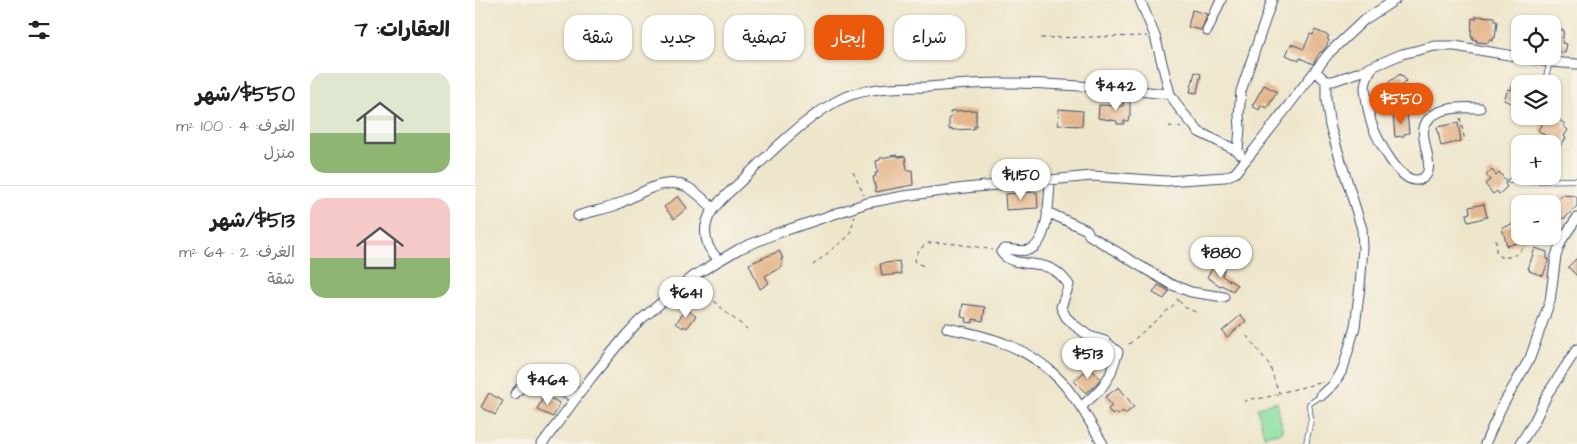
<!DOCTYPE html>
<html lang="ar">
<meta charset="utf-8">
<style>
:root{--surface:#fff;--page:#f2f2f2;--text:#202124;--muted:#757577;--line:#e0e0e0;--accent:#ea580c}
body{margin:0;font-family:"Architects Daughter","Playpen Sans Arabic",sans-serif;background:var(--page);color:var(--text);direction:rtl;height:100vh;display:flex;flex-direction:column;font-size:19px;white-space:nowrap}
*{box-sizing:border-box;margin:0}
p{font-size:16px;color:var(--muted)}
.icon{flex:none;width:28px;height:28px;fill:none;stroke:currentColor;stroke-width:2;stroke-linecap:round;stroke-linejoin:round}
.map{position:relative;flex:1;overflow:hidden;direction:ltr}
.panel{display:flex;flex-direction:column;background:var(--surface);width:475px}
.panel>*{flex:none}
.banner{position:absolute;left:15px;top:15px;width:475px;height:45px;direction:rtl;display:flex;gap:10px}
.controls{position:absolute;left:1036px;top:15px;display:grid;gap:10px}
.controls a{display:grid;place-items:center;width:50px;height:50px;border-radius:10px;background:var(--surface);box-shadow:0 1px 4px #0004;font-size:25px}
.price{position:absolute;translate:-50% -42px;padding:0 11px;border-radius:18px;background:#fff;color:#222;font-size:16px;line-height:32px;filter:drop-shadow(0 1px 2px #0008)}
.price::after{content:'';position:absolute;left:50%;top:30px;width:15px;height:11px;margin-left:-8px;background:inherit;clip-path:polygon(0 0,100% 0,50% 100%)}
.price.on{background:var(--accent);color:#fff}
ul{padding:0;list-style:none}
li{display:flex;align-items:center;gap:15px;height:125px;padding:0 25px}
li+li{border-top:1px solid var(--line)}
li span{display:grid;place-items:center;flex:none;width:140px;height:100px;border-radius:15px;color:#555}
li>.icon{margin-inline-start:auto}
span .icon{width:60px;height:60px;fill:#fffc;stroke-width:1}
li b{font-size:21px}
h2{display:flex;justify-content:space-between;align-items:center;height:60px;padding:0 25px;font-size:21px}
.chip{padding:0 18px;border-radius:15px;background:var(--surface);box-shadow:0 1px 4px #0004;font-size:18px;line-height:45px}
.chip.on{background:var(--accent);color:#fff}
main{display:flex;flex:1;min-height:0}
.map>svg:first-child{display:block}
</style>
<main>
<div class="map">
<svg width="1102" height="444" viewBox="0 0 1102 444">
<rect width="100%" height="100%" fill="#f7f3e8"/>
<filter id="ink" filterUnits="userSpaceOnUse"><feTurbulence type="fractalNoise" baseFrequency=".02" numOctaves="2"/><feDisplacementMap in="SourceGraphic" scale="10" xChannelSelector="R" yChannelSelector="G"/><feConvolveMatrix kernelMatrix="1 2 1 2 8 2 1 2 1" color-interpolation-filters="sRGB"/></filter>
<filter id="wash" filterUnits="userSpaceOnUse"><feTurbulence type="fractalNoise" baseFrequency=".0096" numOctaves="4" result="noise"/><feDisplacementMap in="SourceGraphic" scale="20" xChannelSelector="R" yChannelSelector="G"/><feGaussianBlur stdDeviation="1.12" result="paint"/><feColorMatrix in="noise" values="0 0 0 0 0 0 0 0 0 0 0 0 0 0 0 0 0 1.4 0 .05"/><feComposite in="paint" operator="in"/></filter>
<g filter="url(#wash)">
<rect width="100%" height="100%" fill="#eee6cb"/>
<!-- green -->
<path fill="#8cdfa0" stroke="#54877f" d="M802,402L808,432L789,436L782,407Z"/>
<g id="blocks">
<!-- building -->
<path fill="#e5b78e" d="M717,10L733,14L726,30L713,27Z
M1001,16L1019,17V21H1022L1020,38H1018V41L1014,40L1013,43L1001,42L1002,40L997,39L998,36H996L997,18L1001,19Z
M1078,29L1089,30L1087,43L1092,44L1090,53L1078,51Z
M840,30L854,36L852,39L854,40L851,47L847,52H845L838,64L825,58L824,61L811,55L816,44L829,49L835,34L838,35Z
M720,72L726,74L722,93L715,92Z
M925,74L926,76L927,75L931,81L915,96L910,89L914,82Z
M1045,83V106L1029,100L1033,89L1036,90L1038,84Z
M789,85L802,92L792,108L786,105L784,110L777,106Z
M649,96L655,97V116H654L653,121H649V124H642V121L623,118L624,105L648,106Z
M584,109L608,111L607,126L583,125Z
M501,110V126H499V129L477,130V128L474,129V117H476L475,111Z
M932,113L934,133L929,134V136L920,137L918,114Z
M1073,116L1079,120L1081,118L1090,124L1088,126L1093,130L1089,136L1091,138L1083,149L1070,139L1072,137L1063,130Z
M983,123L986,141L966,146L962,127Z
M422,155L423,157L430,156L432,170H437L438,185L401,192L398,177L401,176L400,173H403L401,161L405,160V158Z
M1017,170L1021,175L1024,172L1031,181L1030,184L1032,187L1024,194L1022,191L1018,194L1010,184L1015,180L1011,175Z
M562,192L563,208L531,210L530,194Z
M1087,195L1101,196L1102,198V206L1089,219L1078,208V203Z
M203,196L212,208L199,219L189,207Z
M1009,204L1012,217L993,222L991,214L995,213L994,207Z
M1045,222V236H1059V238L1032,246L1027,228Z
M1060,248L1072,252V259H1074L1068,276L1054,271L1055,269H1053Z
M304,251L308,258L306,259L308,263L306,264L307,267L290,276L294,283L285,289L274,264Z
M1102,258V276L1093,267Z
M424,261L426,274L407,276L405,264Z
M742,266L749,270L747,276L762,285L758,291L746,285L745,286L732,277L738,267L740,268Z
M683,285L694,291L689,299L678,293Z
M488,304L510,307L508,321L498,319V323L491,322L492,318L486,317Z
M211,309L221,316L212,328L209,326L208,328L201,323Z
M766,315L771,321L752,337L747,331Z
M615,367L625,379L620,386L611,393L599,381Z
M644,387L659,407L650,414L648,411L643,415L641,412L637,415L633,409L637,406L630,397Z
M14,393L28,401L20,415L6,407Z
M69,395L85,403L78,417L62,410Z"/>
</g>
</g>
<g filter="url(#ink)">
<use href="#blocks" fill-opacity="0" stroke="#3b4a6e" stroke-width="1"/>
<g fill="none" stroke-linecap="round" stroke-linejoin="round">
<defs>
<path id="service" d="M1069,84L1075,62
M1035,181L1102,180
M831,444L836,419L834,404L846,396"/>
<path id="minor" d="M665,0L680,36L695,94L704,108L724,132L763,151
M732,31L746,0
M898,67C894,74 890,80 890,88C891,99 893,111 896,122C901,137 927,191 948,178C962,170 945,141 949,128C954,106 988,107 1005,108
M840,71L851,81H858L885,72L927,54L960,46H980L1075,62L1102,64
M765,154L763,151L765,128L764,115L766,91L797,0
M575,180C574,197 574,246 553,250C545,252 537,249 529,249L526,252C537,267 557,261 572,267C582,270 588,277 594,285L586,307L591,317L599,325L614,336L630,341L643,352L635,375L625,390L606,407L628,444
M572,212L612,230L614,235L695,284L716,292L749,297
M103,216C116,211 129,210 141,205C162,196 190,174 214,188C223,193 230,201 238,208
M244,261C241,256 235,251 233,245C223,218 244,201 262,185C291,157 325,122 360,102C388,86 422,88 453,87C478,85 504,83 529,83C584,83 640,89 695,94
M472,328C513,336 554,347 584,379C592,387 599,398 606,407
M40,394L56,374L68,380L101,398
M846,396L859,384L868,369L880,327L885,286L888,248L887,229L855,126L851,99V81
M67,444L116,378L151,335L164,321L220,275L264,249L300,234L392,203L429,196L490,188L617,176L691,181L750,177L760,173L779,150L854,53L889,20L920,0
M1010,444L1026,408L1055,358L1075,301L1081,256L1084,247L1088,238L1102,218
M1045,444L1059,422L1073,393L1102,349"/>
</defs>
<!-- service casing -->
<use href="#service" stroke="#3b4a6e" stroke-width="6"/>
<!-- minor casing -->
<use href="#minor" stroke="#3b4a6e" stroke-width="11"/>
<!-- path -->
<path stroke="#3b4a6e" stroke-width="1" stroke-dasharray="4 4" stroke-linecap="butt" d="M566,38L672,36
M985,118L990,141
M694,126L708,128
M378,172L389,195
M1078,218L1084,230
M1021,240V251L1025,257C1042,259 1046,250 1057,239H1063L1077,243
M338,265L374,236L380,216
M448,266L440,261C441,253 446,246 454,243C465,241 506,247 518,250
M231,279C230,301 257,316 272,329
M704,301L711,308L721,312
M772,336L794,364L804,393L849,382
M654,344L703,301L700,296
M769,402L775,399L789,398L803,394"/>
<!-- service -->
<use href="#service" stroke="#fff" stroke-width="4.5"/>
<!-- minor -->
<use href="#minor" stroke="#fff" stroke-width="9"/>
</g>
</g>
</svg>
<div class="controls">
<a><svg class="icon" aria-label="locate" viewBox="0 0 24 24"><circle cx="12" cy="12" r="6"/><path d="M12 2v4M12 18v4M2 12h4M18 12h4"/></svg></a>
<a><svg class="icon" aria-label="layers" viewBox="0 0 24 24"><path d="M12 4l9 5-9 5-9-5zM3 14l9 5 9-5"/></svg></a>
<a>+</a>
<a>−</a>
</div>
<b class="price" style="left:641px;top:112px">$442</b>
<b class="price on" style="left:926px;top:125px">$550</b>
<b class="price" style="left:546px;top:201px">$1,150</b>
<b class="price" style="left:746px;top:279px">$880</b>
<b class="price" style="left:211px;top:319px">$641</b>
<b class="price" style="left:613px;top:380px">$513</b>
<b class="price" style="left:73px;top:406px">$464</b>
<div class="banner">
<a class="chip">شراء</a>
<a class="chip on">إيجار</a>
<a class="chip">تصفية</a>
<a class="chip">جديد</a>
<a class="chip">شقة</a>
</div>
</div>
<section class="panel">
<h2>العقارات: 7<svg class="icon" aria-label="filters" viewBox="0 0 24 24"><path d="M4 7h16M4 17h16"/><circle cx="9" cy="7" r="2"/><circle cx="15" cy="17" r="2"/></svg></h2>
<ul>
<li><span style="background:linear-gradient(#dfe7d0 60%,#8fb573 0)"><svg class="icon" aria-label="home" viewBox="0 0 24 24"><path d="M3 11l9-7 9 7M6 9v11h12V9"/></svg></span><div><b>$550/شهر</b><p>الغرف: 4 · 100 m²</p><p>منزل</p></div></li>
<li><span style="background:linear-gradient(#f6c9c9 60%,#8fb573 0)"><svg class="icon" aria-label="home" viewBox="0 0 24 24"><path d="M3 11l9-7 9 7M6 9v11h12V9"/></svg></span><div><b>$513/شهر</b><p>الغرف: 2 · 64 m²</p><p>شقة</p></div></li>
</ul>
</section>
</main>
